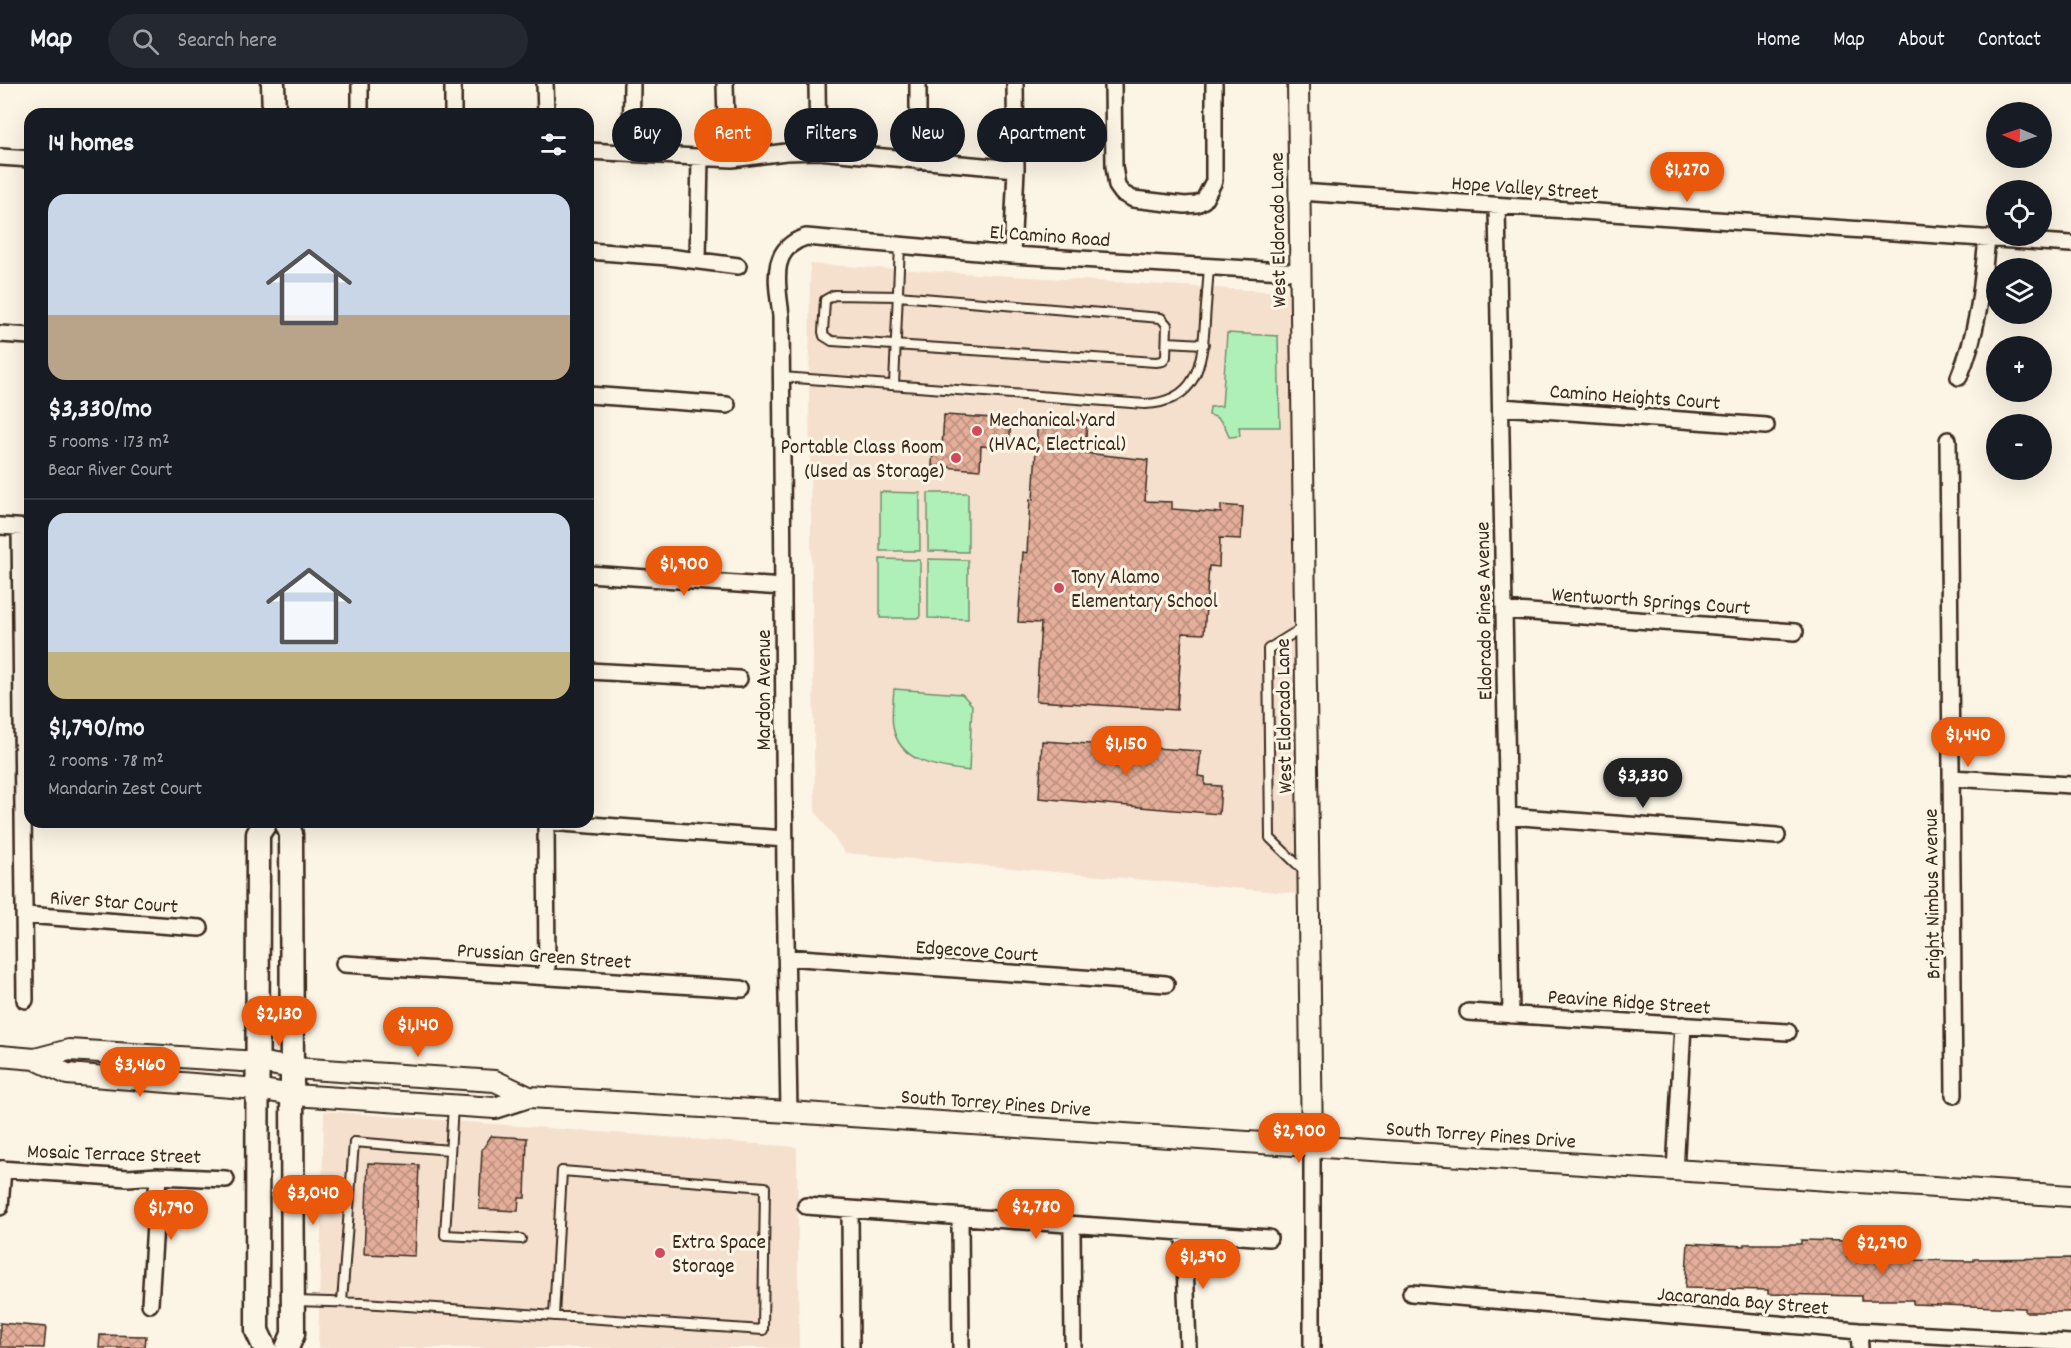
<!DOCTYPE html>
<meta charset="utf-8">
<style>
:root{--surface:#171b24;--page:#242831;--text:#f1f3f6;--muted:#9ea1a6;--line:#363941;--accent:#ea580c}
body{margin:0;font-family:Dekko,sans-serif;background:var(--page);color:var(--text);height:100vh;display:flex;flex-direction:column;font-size:22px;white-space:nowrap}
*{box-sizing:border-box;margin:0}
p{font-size:20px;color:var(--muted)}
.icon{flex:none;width:33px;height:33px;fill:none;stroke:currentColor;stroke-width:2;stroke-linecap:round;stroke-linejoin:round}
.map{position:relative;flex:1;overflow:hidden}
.drawer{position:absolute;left:24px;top:24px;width:570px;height:720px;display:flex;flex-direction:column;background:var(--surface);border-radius:18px;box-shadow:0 6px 24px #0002}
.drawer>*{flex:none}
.banner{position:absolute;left:612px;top:24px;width:570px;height:54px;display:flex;gap:12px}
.needle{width:39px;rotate:272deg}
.controls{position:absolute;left:1986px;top:18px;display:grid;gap:12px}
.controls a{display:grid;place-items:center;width:66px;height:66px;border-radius:50%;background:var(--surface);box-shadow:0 6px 24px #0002;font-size:30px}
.price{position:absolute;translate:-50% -51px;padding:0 14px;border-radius:21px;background:var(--accent);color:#fff;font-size:20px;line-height:39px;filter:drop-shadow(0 2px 3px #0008)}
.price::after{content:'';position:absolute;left:50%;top:36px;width:18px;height:14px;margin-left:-9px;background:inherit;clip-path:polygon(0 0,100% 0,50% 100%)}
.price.on{background:#222;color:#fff}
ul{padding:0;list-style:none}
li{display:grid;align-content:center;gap:12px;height:318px;padding:0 24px}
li+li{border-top:2px solid var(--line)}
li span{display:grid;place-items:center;height:186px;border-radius:18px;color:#555}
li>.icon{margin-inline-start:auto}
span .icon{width:108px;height:108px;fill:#fffc;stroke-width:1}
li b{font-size:26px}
h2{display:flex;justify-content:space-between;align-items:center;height:72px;padding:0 24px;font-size:26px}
.tag{padding:0 21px;border-radius:27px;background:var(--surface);box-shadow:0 6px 24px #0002;font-size:21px;line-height:54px}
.tag.on{background:var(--accent);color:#fff}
header{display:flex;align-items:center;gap:36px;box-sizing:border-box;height:84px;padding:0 30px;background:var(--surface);border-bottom:2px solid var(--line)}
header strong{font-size:28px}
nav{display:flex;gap:33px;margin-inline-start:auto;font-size:21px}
.search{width:420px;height:54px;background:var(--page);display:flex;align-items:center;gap:15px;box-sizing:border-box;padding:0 21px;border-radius:33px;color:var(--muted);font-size:22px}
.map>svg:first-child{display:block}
</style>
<header>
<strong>Map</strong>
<div class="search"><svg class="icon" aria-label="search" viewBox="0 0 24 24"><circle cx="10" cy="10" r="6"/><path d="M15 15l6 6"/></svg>Search here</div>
<nav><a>Home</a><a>Map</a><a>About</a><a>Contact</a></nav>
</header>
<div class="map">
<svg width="2071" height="1264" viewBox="0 0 2071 1264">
<defs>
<pattern id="building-cross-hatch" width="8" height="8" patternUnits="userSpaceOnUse" patternTransform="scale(1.5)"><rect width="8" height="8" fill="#e4ae9a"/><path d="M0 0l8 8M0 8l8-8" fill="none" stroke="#ba8e7d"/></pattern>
</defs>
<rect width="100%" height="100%" fill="#fcf5e5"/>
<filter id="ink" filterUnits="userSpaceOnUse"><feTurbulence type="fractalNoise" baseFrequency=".0167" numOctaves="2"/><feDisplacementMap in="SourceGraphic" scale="12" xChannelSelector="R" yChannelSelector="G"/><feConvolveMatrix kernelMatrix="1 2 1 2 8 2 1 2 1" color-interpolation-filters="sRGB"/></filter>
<g filter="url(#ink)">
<!-- built -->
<path fill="#f5e0ce" d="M810,180L1302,209L1309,811L845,769L815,727L809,315Z
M324,1027L797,1063L799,1264H318Z"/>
<!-- green -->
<path fill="#aff0b9" stroke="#758d6c" stroke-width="1.5" d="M1227,249L1278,252L1280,343H1239L1240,352L1229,353C1226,342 1221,333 1209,331L1210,323L1222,322Z
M880,408L920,409V467H880Z
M928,409H968V468L928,467Z
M880,475L920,476V534H880Z
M928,475L968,476V535L928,534Z
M894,605L962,610L972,621L969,687C939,683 900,680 893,643C891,631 893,618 894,605Z"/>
<!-- building -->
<path fill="url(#building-cross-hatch)" stroke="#3b2a1e" stroke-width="1.5" d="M944,331L1011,335L1009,364L981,362L980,386L932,382L933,363H942Z
M1038,332L1087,337L1085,369L1148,376L1145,417L1172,418V425L1221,429V421L1243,423L1241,455L1220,454L1219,483L1209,482L1204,550L1182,549L1177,626L1036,617L1041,539L1018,538L1023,468L1027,469L1030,415L1033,416Z
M1042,657L1201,667L1198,692L1205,693V701L1221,702L1219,730L1039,714Z
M491,1052L527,1054L525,1114H519L518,1127L479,1125L482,1066Z
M368,1079L419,1081L415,1172L364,1170Z
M1801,1156L1847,1157V1173H1908V1176L1974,1177V1175L2071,1174V1228H2025V1224L1913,1220V1216H1861V1212L1768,1210V1206L1685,1204L1688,1159L1744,1162V1160H1801Z
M0,1239L46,1243L44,1264L0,1263Z
M100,1251L146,1252L145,1264H99Z"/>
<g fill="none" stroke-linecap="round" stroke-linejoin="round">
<defs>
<path id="service" d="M834,211L898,212L1161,234L1167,241L1166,273L1163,277L1156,278L832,257L824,252L823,248L825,216Z
M1167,258L1204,260
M782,293L1145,320C1197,318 1202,281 1205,238C1206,219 1208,200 1209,182
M894,301L900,161
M1302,544L1268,565L1270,754L1304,787
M453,1022L445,1151L521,1155
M294,1217L363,1219L763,1246L765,1103L562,1087L554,1232
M342,1218L354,1058L450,1066"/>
<path id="minor" d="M360,0V30
M453,0V30
M545,0L546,30
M725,0L727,74
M817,0L818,67
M918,0V77
M1113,0L1114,82L1117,102L1122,109L1133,115L1185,121L1197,120L1204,116L1214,97V0
M588,67L732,75L786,68L818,67L1016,85
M631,69L632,0
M0,73L30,75
M1300,108L2071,160
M1497,122L1511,931
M588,167L668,173L738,182
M1012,171L1016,85L1015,0
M698,176L700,73
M0,250L30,252
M1959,293C1979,245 1982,204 1987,154
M588,311L727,321
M1501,323L1766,342
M1948,356L1954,1011
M0,442L30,444
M20,444L25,916
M588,490L783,503
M1504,526L1795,548
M588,587L739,595
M1951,694L2071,701
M1508,732L1777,752
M546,738L547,892
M548,738L785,755
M25,831L200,844
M786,873L1166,900
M344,880L742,905
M1468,928L1788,948
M789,1028L785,795L781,232C778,202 767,165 806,153L1012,171L1301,188
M1312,1062V1264
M0,1085L128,1094L158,1092L226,1095
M1675,1087L1683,941
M806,1122L1269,1154
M0,1123L3,1085
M850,1126L851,1264
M960,1134L961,1264
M1072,1142L1073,1264
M1184,1149L1188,1264
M1411,1209L1859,1247L2071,1259
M150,1220L158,1092
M1859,1247L1860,1264"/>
<path id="tertiary" d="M1298,0L1312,1062
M0,972L35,975L69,966L258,978L293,984L495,997L529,1013
M35,975L67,990L257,1005L293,1011L495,1024L529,1013L789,1028L2071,1112"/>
<path id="secondary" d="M273,0L274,30
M286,738L291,750L293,1250L287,1264
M265,1264L257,1247L258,750L266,738"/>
</defs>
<!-- service casing -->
<use href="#service" stroke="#3b2a1e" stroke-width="12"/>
<!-- minor casing -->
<use href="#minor" stroke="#3b2a1e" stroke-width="20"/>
<!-- tertiary casing -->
<use href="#tertiary" stroke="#3b2a1e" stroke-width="24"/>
<!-- secondary casing -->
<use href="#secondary" stroke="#3b2a1e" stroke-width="27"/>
<!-- service -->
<use href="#service" stroke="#fcf5e5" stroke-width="8"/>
<!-- minor -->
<use href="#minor" stroke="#fcf5e5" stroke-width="15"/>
<!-- tertiary -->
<use href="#tertiary" stroke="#fcf5e5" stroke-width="20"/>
<!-- secondary -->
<use href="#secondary" stroke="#fcf5e5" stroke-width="22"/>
</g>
</g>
<!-- markers -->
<g fill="#d1495b" stroke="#fcf5e5" stroke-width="2">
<circle cx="977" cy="347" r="6"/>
<circle cx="956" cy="374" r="6"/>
<circle cx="1059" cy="504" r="6"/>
<circle cx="660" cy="1169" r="6"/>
</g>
<g text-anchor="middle" stroke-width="6" stroke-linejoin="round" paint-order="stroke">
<!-- street labels -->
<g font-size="21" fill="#3b2a1e" stroke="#fcf5e5">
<text transform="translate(1525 103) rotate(4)" y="7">Hope Valley Street</text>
<text transform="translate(1277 146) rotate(-91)" y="7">West Eldorado Lane</text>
<text transform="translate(1050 151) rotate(4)" y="7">El Camino Road</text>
<text transform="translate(1635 312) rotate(4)" y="7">Camino Heights Court</text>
<text transform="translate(1651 516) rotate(4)" y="7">Wentworth Springs Court</text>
<text transform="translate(1483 527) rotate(-91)" y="7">Eldorado Pines Avenue</text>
<text transform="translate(763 606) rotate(-90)" y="7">Mardon Avenue</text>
<text transform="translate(1283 632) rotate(-91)" y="7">West Eldorado Lane</text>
<text transform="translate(1931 810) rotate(-91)" y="7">Bright Nimbus Avenue</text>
<text transform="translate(114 817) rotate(4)" y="7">River Star Court</text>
<text transform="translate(977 866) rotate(4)" y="7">Edgecove Court</text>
<text transform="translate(544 871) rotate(4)" y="7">Prussian Green Street</text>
<text transform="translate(1629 917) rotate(4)" y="7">Peavine Ridge Street</text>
<text transform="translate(996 1018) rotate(4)" y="7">South Torrey Pines Drive</text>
<text transform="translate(1481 1050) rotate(4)" y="7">South Torrey Pines Drive</text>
<text transform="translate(114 1069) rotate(2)" y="7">Mosaic Terrace Street</text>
<text transform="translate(1743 1216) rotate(5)" y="7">Jacaranda Bay Street</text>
</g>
<!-- poi labels -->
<g font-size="21" fill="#3b2a1e" stroke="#fcf5e5" text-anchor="start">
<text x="989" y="342">Mechanical Yard<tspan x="989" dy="24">(HVAC, Electrical)</tspan></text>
<text x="944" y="369" text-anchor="end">Portable Class Room<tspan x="944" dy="24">(Used as Storage)</tspan></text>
<text x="1071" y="499">Tony Alamo<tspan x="1071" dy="24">Elementary School</tspan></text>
<text x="672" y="1164">Extra Space<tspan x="672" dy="24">Storage</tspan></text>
</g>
</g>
</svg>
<div class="controls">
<a><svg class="needle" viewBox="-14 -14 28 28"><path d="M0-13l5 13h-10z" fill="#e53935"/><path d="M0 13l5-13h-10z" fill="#9ea1a6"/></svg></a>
<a><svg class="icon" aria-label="locate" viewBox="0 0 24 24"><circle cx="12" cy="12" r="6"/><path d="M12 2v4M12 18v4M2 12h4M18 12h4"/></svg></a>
<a><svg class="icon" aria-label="layers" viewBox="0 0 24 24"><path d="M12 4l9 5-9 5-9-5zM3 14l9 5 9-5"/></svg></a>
<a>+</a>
<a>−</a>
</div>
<b class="price" style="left:1687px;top:119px">$1,270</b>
<b class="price" style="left:684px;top:513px">$1,900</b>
<b class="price" style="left:1968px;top:684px">$1,440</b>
<b class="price" style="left:1126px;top:693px">$1,150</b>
<b class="price on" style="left:1643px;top:725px">$3,330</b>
<b class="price" style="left:279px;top:963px">$2,130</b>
<b class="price" style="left:418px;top:974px">$1,140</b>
<b class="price" style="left:140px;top:1014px">$3,460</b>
<b class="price" style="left:1299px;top:1080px">$2,900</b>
<b class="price" style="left:313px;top:1142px">$3,040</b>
<b class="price" style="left:1036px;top:1156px">$2,780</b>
<b class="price" style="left:171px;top:1157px">$1,790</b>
<b class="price" style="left:1882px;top:1192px">$2,290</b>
<b class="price" style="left:1203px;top:1206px">$1,390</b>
<div class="banner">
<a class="tag">Buy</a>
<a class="tag on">Rent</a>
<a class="tag">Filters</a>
<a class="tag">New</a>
<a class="tag">Apartment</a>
</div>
<section class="drawer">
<h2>14 homes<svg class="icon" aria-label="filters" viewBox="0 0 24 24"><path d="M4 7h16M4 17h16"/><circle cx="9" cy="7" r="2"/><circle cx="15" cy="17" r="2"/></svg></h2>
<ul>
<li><span style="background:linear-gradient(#c9d6e8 65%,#b9a48a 0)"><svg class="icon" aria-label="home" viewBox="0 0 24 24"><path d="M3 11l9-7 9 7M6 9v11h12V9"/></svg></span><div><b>$3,330/mo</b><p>5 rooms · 173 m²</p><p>Bear River Court</p></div></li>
<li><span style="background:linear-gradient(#c9d6e8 75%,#c2b280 0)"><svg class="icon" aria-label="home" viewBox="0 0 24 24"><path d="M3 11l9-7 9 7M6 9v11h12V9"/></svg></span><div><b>$1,790/mo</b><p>2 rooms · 78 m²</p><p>Mandarin Zest Court</p></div></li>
</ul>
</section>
</div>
